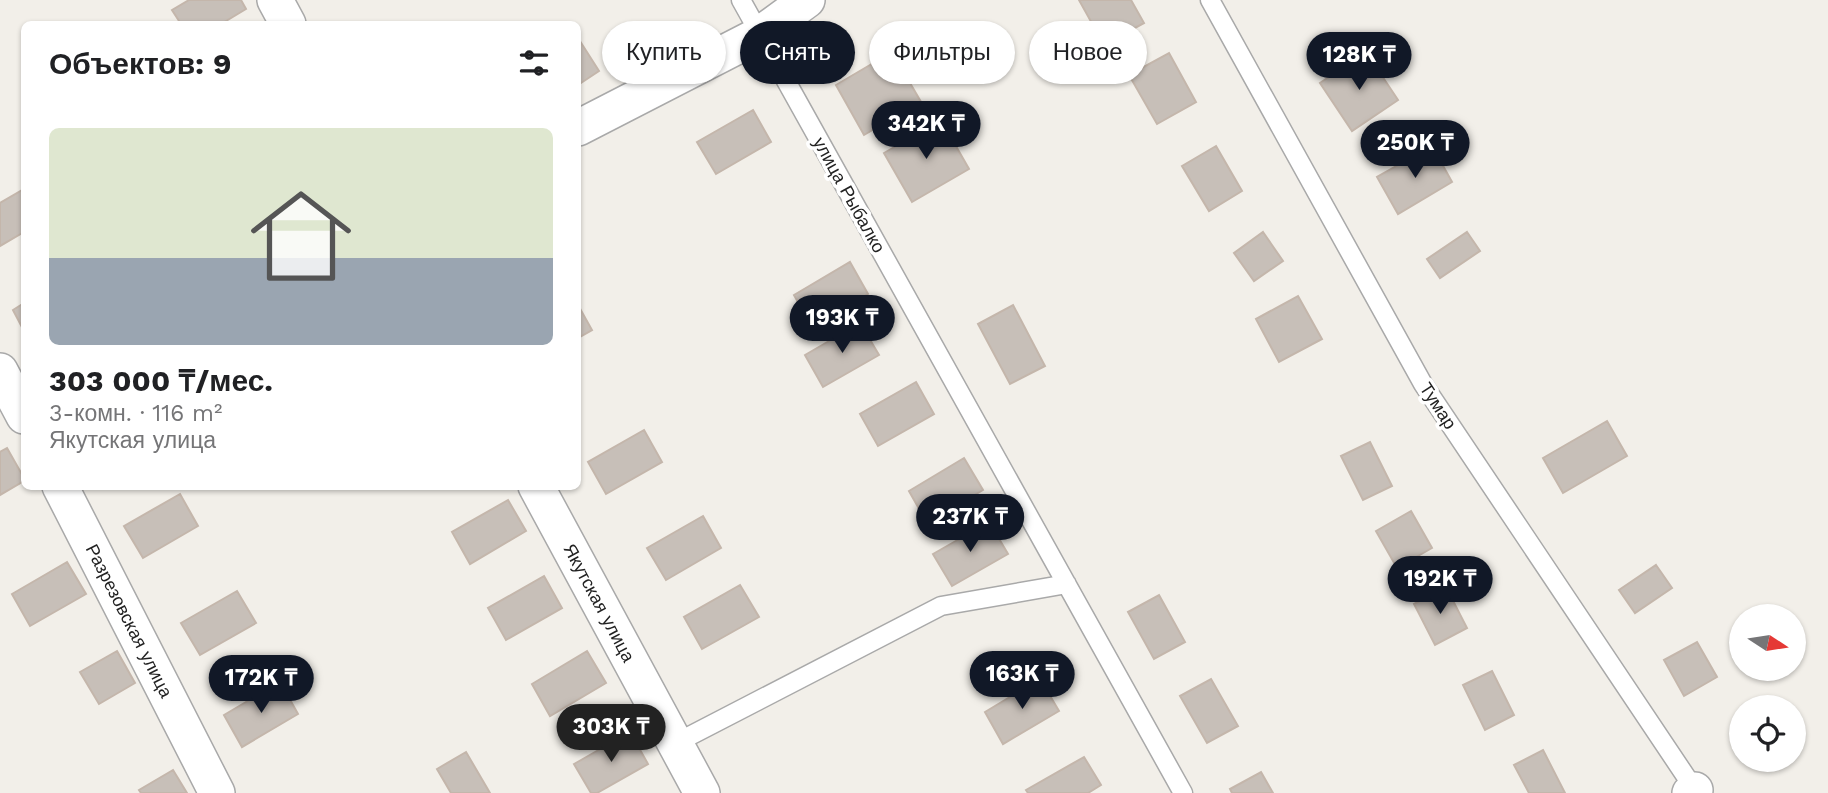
<!DOCTYPE html>
<html lang="ru">
<meta charset="utf-8">
<style>
:root{--surface:#fff;--page:#f2f2f2;--text:#202124;--muted:#757577;--line:#e0e0e0;--accent:#111827}
body{margin:0;font-family:"Work Sans",sans-serif;background:var(--page);color:var(--text);height:100vh;display:flex;flex-direction:column;font-size:26px;white-space:nowrap}
*{box-sizing:border-box;margin:0}
p{font-size:23px;color:var(--muted)}
.icon{flex:none;width:38px;height:38px;fill:none;stroke:currentColor;stroke-width:2;stroke-linecap:round;stroke-linejoin:round}
.map{position:relative;flex:1;overflow:hidden}
.side{position:absolute;left:21px;top:21px;width:560px;height:469px;display:flex;flex-direction:column;background:var(--surface);border-radius:10px;box-shadow:0 2px 5px #0004}
.side>*{flex:none}
.hud{position:absolute;left:602px;top:21px;width:665px;height:63px;display:flex;gap:14px}
.needle{width:46px;rotate:102deg}
.buttons{position:absolute;left:1729px;top:604px;display:grid;gap:14px}
.buttons a{display:grid;place-items:center;width:77px;height:77px;border-radius:50%;background:var(--surface);box-shadow:0 2px 5px #0004;font-size:35px}
.price{position:absolute;translate:-50% -60px;padding:0 16px;border-radius:24px;background:var(--accent);color:#fff;font-size:23px;line-height:46px;filter:drop-shadow(0 2px 4px #0008)}
.price::after{content:'';position:absolute;left:50%;top:42px;width:21px;height:16px;margin-left:-10px;background:inherit;clip-path:polygon(0 0,100% 0,50% 100%)}
.price.active{background:#222;color:#fff}
ul{padding:0;list-style:none}
li{display:grid;align-content:center;gap:14px;height:371px;padding:0 28px}
li+li{border-top:2px solid var(--line)}
li span{display:grid;place-items:center;height:217px;border-radius:10px;color:#555}
li>.icon{margin-inline-start:auto}
span .icon{width:126px;height:126px;fill:#fffc;stroke-width:1}
li b{font-size:30px}
h2{display:flex;justify-content:space-between;align-items:center;height:84px;padding:0 28px;font-size:30px}
.tag{padding:0 24px;border-radius:32px;background:var(--surface);box-shadow:0 2px 5px #0004;font-size:24px;line-height:63px}
.tag.active{background:var(--accent);color:#fff}
.map>svg:first-child{display:block}
</style>
<div class="map">
<svg width="1828" height="793" viewBox="0 0 1828 793">
<rect width="100%" height="100%" fill="#f2efe9"/>
<!-- building -->
<path fill="#c7bfb8" stroke="#c4b6ab" stroke-width="2" d="M189,0H241L246,9L221,24H181L172,10Z
M1079,0H1131L1144,23L1104,45Z
M578,38L599,71L578,85Z
M892,52L921,102L864,135L836,85Z
M1366,52L1398,100L1352,131L1320,83Z
M1169,53L1196,102L1157,124L1129,75Z
M753,110L771,142L716,174L697,142Z
M941,120L969,169L912,202L884,153Z
M1216,146L1242,191L1209,211L1182,166Z
M1432,146L1452,182L1398,214L1377,177Z
M24,189V232L0,246V203Z
M1263,232L1283,261L1254,281L1234,253Z
M1467,232L1480,251L1440,278L1427,259Z
M850,262L868,294L812,327L794,295Z
M1298,296L1322,339L1279,362L1256,319Z
M24,303V331L13,310Z
M578,305L592,330L578,338Z
M1013,305L1045,366L1010,384L978,324Z
M860,323L879,355L823,387L805,355Z
M916,382L934,414L878,446L860,414Z
M1607,421L1627,456L1563,493L1543,458Z
M644,430L662,462L606,494L588,462Z
M1370,442L1392,486L1363,500L1341,456Z
M7,448L24,478V481L0,495V452Z
M964,458L983,490L927,523L909,491Z
M180,494L198,526L143,558L124,526Z
M508,500L526,531L470,564L452,532Z
M1411,511L1432,548L1397,568L1376,531Z
M703,516L721,548L666,580L647,548Z
M989,522L1008,554L952,586L933,554Z
M67,562L86,594L30,626L12,594Z
M1656,565L1672,588L1635,613L1619,590Z
M544,576L562,608L506,640L488,608Z
M740,585L759,617L702,649L684,617Z
M1446,587L1467,628L1435,645L1414,604Z
M237,591L256,623L200,655L181,623Z
M1159,595L1185,642L1154,659L1128,612Z
M1697,642L1717,677L1684,696L1664,660Z
M117,651L135,683L99,704L80,672Z
M587,651L606,683L550,716L532,684Z
M1492,671L1514,715L1485,730L1463,685Z
M1040,679L1059,711L1003,744L985,712Z
M1211,679L1238,726L1207,743L1180,696Z
M280,682L298,714L242,747L224,715Z
M630,732L648,764L597,793H591L574,764Z
M1543,750L1565,793H1529L1514,765Z
M466,752L490,793H451L437,769Z
M1084,757L1101,785L1088,793H1028L1026,790Z
M173,770L187,793H141L139,790Z
M1261,772L1273,793H1232L1230,789Z"/>
<g fill="none" stroke-linecap="round" stroke-linejoin="round">
<defs>
<path id="service" d="M741,0L1183,793
M1210,0L1423,384L1697,793
M676,743L941,606L1067,584"/>
<path id="minor" d="M275,0L288,24
M578,128L759,35L807,0
M0,371L24,416
M60,486L217,793
M536,486L702,793
M1690,793L1695,790"/>
</defs>
<!-- service casing -->
<use href="#service" stroke="#a9a9a9" stroke-width="21"/>
<!-- minor casing -->
<use href="#minor" stroke="#a9a9a9" stroke-width="38"/>
<!-- service -->
<use href="#service" stroke="#fff" stroke-width="18"/>
<!-- minor -->
<use href="#minor" stroke="#fff" stroke-width="35"/>
</g>
<g text-anchor="middle" stroke-width="7" stroke-linejoin="round" paint-order="stroke">
<!-- street labels -->
<g font-size="18" fill="#222" stroke="#fff">
<text transform="translate(849 195) rotate(61)" y="6">улица Рыбалко</text>
<text transform="translate(1438 406) rotate(57)" y="6">Тумар</text>
<text transform="translate(599 603) rotate(62)" y="6">Якутская улица</text>
<text transform="translate(129 621) rotate(63)" y="6">Разрезовская улица</text>
</g>
</g>
</svg>
<div class="buttons">
<a><svg class="needle" viewBox="-14 -14 28 28"><path d="M0-13l5 13h-10z" fill="#e53935"/><path d="M0 13l5-13h-10z" fill="#757577"/></svg></a>
<a><svg class="icon" aria-label="locate" viewBox="0 0 24 24"><circle cx="12" cy="12" r="6"/><path d="M12 2v4M12 18v4M2 12h4M18 12h4"/></svg></a>
</div>
<b class="price" style="left:1359px;top:92px">128K ₸</b>
<b class="price" style="left:926px;top:161px">342K ₸</b>
<b class="price" style="left:1415px;top:180px">250K ₸</b>
<b class="price" style="left:842px;top:355px">193K ₸</b>
<b class="price" style="left:970px;top:554px">237K ₸</b>
<b class="price" style="left:1440px;top:616px">192K ₸</b>
<b class="price" style="left:1022px;top:711px">163K ₸</b>
<b class="price" style="left:261px;top:715px">172K ₸</b>
<b class="price active" style="left:611px;top:764px">303K ₸</b>
<div class="hud">
<a class="tag">Купить</a>
<a class="tag active">Снять</a>
<a class="tag">Фильтры</a>
<a class="tag">Новое</a>
</div>
<section class="side">
<h2>Объектов: 9<svg class="icon" aria-label="filters" viewBox="0 0 24 24"><path d="M4 7h16M4 17h16"/><circle cx="9" cy="7" r="2"/><circle cx="15" cy="17" r="2"/></svg></h2>
<ul>
<li><span style="background:linear-gradient(#dfe7d0 60%,#9aa5b1 0)"><svg class="icon" aria-label="home" viewBox="0 0 24 24"><path d="M3 11l9-7 9 7M6 9v11h12V9"/></svg></span><div><b>303 000 ₸/мес.</b><p>3-комн. · 116 m²</p><p>Якутская улица</p></div></li>
</ul>
</section>
</div>
